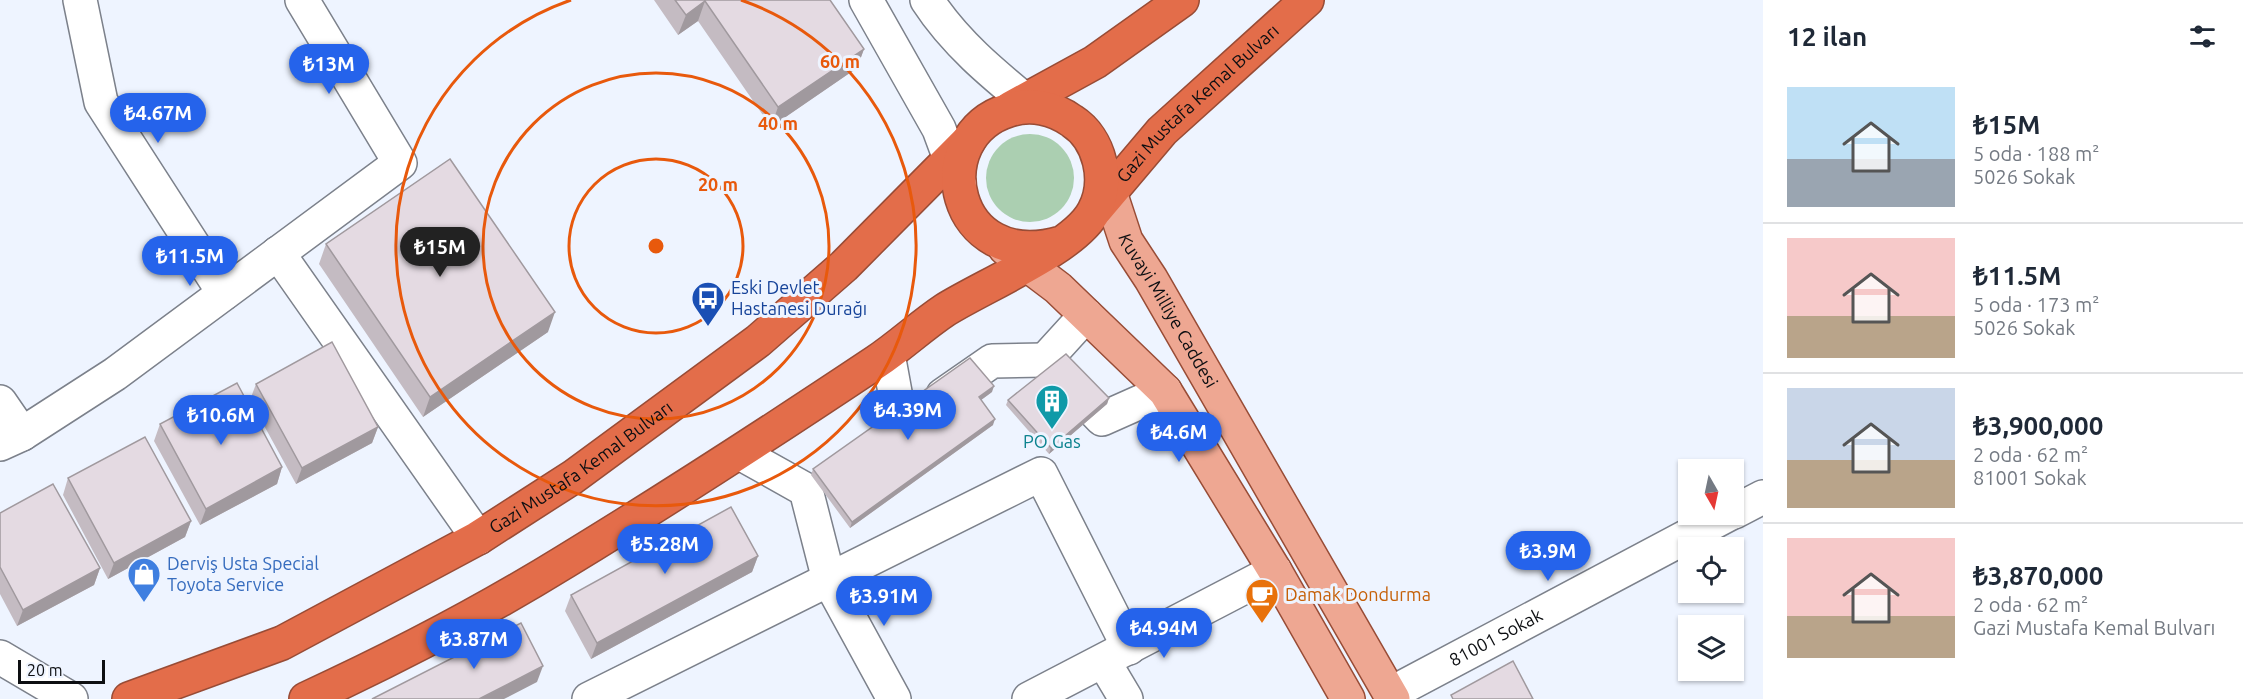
<!DOCTYPE html>
<html lang="tr">
<meta charset="utf-8">
<style>
:root{--surface:#fff;--page:#f6f6f7;--text:#1f2937;--muted:#747a83;--line:#e0e1e3;--accent:#2563eb}
body{margin:0;font-family:Ubuntu,sans-serif;background:var(--page);color:var(--text);height:100vh;display:flex;flex-direction:column;font-size:22px;white-space:nowrap}
*{box-sizing:border-box;margin:0}
p{font-size:20px;color:var(--muted)}
.icon{flex:none;width:33px;height:33px;fill:none;stroke:currentColor;stroke-width:2;stroke-linecap:round;stroke-linejoin:round}
.map{position:relative;flex:1;overflow:hidden}
.details{display:flex;flex-direction:column;background:var(--surface);width:480px}
.details>*{flex:none}
.needle{width:39px;rotate:171deg}
.buttons{position:absolute;left:1678px;top:459px;display:grid;gap:12px}
.buttons a{display:grid;place-items:center;width:66px;height:66px;border-radius:0px;background:var(--surface);box-shadow:0 2px 4px #0004;font-size:30px}
.scale{position:absolute;left:18px;bottom:15px;width:87px;box-sizing:border-box;padding-left:6px;border:3px solid #0d0f12;border-top:0;font-size:16px;line-height:21px;white-space:nowrap;color:#0d0f12;-webkit-text-stroke:4px #eef4ff;paint-order:stroke}
.price{position:absolute;translate:-50% -51px;padding:0 14px;border-radius:21px;background:var(--accent);color:#fff;font-size:20px;line-height:39px;filter:drop-shadow(0 2px 3px #0008)}
.price::after{content:'';position:absolute;left:50%;top:36px;width:18px;height:14px;margin-left:-9px;background:inherit;clip-path:polygon(0 0,100% 0,50% 100%)}
.price.active{background:#222;color:#fff}
ul{padding:0;list-style:none}
li{display:flex;align-items:center;gap:18px;height:150px;padding:0 24px}
li+li{border-top:2px solid var(--line)}
li span{display:grid;place-items:center;flex:none;width:168px;height:120px;border-radius:0px;color:#555}
li>.icon{margin-inline-start:auto}
span .icon{width:72px;height:72px;fill:#fffc;stroke-width:1}
li b{font-size:26px}
h2{display:flex;justify-content:space-between;align-items:center;height:72px;padding:0 24px;font-size:26px}
main{display:flex;flex:1;min-height:0}
.map>svg:first-child{display:block}
</style>
<main>
<div class="map">
<svg width="1763" height="699" viewBox="0 0 1763 699">
<rect width="100%" height="100%" fill="#eef4ff"/>
<!-- green -->
<path fill="#abcfb1" d="M986 178a44 44 0 1 1 88 0a44 44 0 1 1-88 0Z"/>
<g fill="none" stroke-linecap="round" stroke-linejoin="round">
<defs>
<g id="minor">
<path d="M80,0L101,102L224,293"/>
<path d="M866,0L939,129L959,183"/>
<path d="M927,0C955,43 993,74 1032,106"/>
<path d="M278,253L478,538"/>
<path d="M1086,315L1045,360L1102,419L1165,391"/>
<path d="M888,354L901,425"/>
<path d="M943,395L992,361L1045,360"/>
<path d="M0,402L22,434"/>
<path d="M0,444L22,434L115,374L400,163L302,0"/>
<path d="M740,453L806,490L829,580L894,699"/>
<path d="M1734,512L1763,497"/>
<path d="M0,657L71,699"/>
<path d="M1104,662L1126,699"/>
<path id="s1" d="M1390,694L1729,514"/>
<path d="M589,699L1041,474L1129,648"/>
<path d="M1029,699L1275,571"/>
</g>
<g id="major">
<path id="s2" d="M1102,168L1126,241L1151,279L1393,699"/>
<path d="M1005,248L1058,288L1165,391L1275,571L1348,699"/>
</g>
<g id="highway">
<path d="M1011,108L1095,62L1182,0"/>
<path id="s3" d="M1096,209L1162,131L1307,0"/>
<path id="s4" d="M129,699L282,643L478,538L573,477L758,341L844,266L969,140"/>
<path d="M306,699C393,659 485,611 566,561C671,497 774,430 876,362C900,346 921,326 945,310C983,286 1075,248 1094,211C1110,181 1100,139 1072,121C1054,108 1031,103 1009,110C924,136 951,275 1061,243"/>
</g>
</defs>
<!-- minor casing -->
<use href="#minor" stroke="#7c818b" stroke-width="36"/>
<!-- major casing -->
<use href="#major" stroke="#984c36" stroke-width="36"/>
<!-- highway casing -->
<use href="#highway" stroke="#984c36" stroke-width="36"/>
<!-- minor -->
<use href="#minor" stroke="#fff" stroke-width="33"/>
<!-- major -->
<use href="#major" stroke="#eea792" stroke-width="33"/>
<!-- highway -->
<use href="#highway" stroke="#e36d4a" stroke-width="33"/>
</g>
<!-- wall -->
<path fill="#c4bbc2" d="M654,0H830L864,49L857,68L771,127L698,21L678,35Z
M326,244L548,332L423,417L319,264Z
M256,384L378,427L372,443L296,484L250,400Z
M992,392L981,400L993,425L850,528L811,475L813,469Z
M1109,398L1107,404L1049,454L1006,405L1008,400Z
M160,424L282,467L277,484L200,525L154,441Z
M68,478L191,521L185,537L108,579L63,495Z
M0,513L100,568L94,585L17,626L0,594Z
M758,556L752,572L591,659L565,611L571,595Z"/>
<!-- shaded-wall -->
<path fill="#a0999e" d="M705,1L698,21L678,35L686,15Z
M864,49L857,68L771,127L778,107Z
M555,312L548,332L423,417L430,397Z
M994,386L992,392L977,403L979,397Z
M1109,398L1107,404L1049,454L1051,448Z
M995,419L993,425L850,528L852,522Z
M378,427L372,443L296,484L302,468Z
M282,467L277,484L200,525L206,509Z
M191,521L185,537L108,579L114,563Z
M758,556L752,572L591,659L597,643Z
M100,568L94,585L17,626L23,610Z
M543,666L537,682L504,699H479Z"/>
<!-- building -->
<path fill="#e4dae2" stroke="#a0999e" stroke-width="1.5" d="M675,0H830L864,49L778,107L705,1L686,15Z
M450,159L555,312L430,397L326,244Z
M332,342L378,427L302,468L256,384Z
M1066,354L1109,398L1051,448L1008,400Z
M970,358L994,386L979,397L995,419L852,522L813,469Z
M237,383L282,467L206,509L160,424Z
M145,437L191,521L114,563L68,478Z
M53,484L100,568L23,610L0,567V513Z
M731,507L758,556L597,643L571,595Z
M521,623L543,666L479,699H372Z
M1513,661L1533,699H1453L1451,695Z"/>
<!-- distance rings -->
<g fill="none" stroke="#e8590c" stroke-width="3">
<circle cx="656" cy="246" r="87"/>
<circle cx="656" cy="246" r="173"/>
<path d="M741 0A260 260 0 1 1 571 0"/>
</g>
<!-- icons -->
<defs>
<symbol id="bus-pin" viewBox="-11 -11 22 30"><path d="M0 17L-7.5 6A9.5 9.5 0 1 1 7.5 6Z" fill="#1a4fb4" stroke="#eef4ff"/><path d="M-5-6H5V4H4V6H2V4H-2V6H-4V4H-5ZM-3.5-4V0h7V-4ZM-3.5 1.2v1.5H-2V1.2ZM2 1.2v1.5H3.5V1.2Z" fill="#fff"/></symbol>
<symbol id="building-pin" viewBox="-11 -11 22 30"><path d="M0 17L-7.5 6A9.5 9.5 0 1 1 7.5 6Z" fill="#0f9aa8" stroke="#eef4ff"/><path d="M-4-6H4V6H1V3H-1V6H-4ZM-2.5-4.3h1.7v1.8h-1.7ZM.8-4.3h1.7v1.8H.8ZM-2.5-1h1.7V.8h-1.7ZM.8-1h1.7V.8H.8Z" fill="#fff"/></symbol>
<symbol id="shop-pin" viewBox="-11 -11 22 30"><path d="M0 17L-7.5 6A9.5 9.5 0 1 1 7.5 6Z" fill="#3f7fe0" stroke="#eef4ff"/><path d="M-5-2.5h2.3a2.7 3.5 0 0 1 5.4 0H5L5.5 6h-11ZM-1.5-2.5h3a1.5 2.3 0 0 0-3 0Z" fill="#fff"/></symbol>
<symbol id="cafe-pin" viewBox="-11 -11 22 30"><path d="M0 17L-7.5 6A9.5 9.5 0 1 1 7.5 6Z" fill="#e8710a" stroke="#eef4ff"/><path d="M-5.5-4.5H6V0H3Q3 3.5 0 3.5H-2.5Q-5.5 3.5-5.5 0ZM3-3.2v2h1.7v-2ZM-6 4.5H4V6H-6Z" fill="#fff"/></symbol>
</defs>
<g fill-rule="evenodd">
<use href="#bus-pin" x="689" y="279" width="38" height="52"/>
<use href="#building-pin" x="1033" y="382" width="38" height="52"/>
<use href="#shop-pin" x="125" y="555" width="38" height="52"/>
<use href="#cafe-pin" x="1243" y="576" width="38" height="52"/>
</g>
<g text-anchor="middle" stroke-width="6" stroke-linejoin="round" paint-order="stroke">
<!-- street labels -->
<g font-size="18" fill="#0d0f12" stroke="#eef4ff">
<text dy="6" stroke="none"><textPath href="#s3" startOffset="147">Gazi Mustafa Kemal Bulvarı</textPath></text>
<text dy="6" stroke="none"><textPath href="#s2" startOffset="158">Kuvayi Milliye Caddesi</textPath></text>
<text dy="6" stroke="none"><textPath href="#s4" startOffset="510">Gazi Mustafa Kemal Bulvarı</textPath></text>
<text dy="6" stroke="none"><textPath href="#s1" startOffset="120">81001 Sokak</textPath></text>
</g>
<!-- transit labels -->
<g font-size="18" fill="#164399" stroke="#eef4ff" text-anchor="start">
<text x="731" y="294">Eski Devlet<tspan x="731" dy="21">Hastanesi Durağı</tspan></text>
</g>
<!-- culture labels -->
<g font-size="18" fill="#0d838f" stroke="#eef4ff">
<text x="1052" y="448">PO Gas</text>
</g>
<!-- shop labels -->
<g font-size="18" fill="#366cbe" stroke="#eef4ff" text-anchor="start">
<text x="167" y="570">Derviş Usta Special<tspan x="167" dy="21">Toyota Service</tspan></text>
</g>
<!-- food labels -->
<g font-size="18" fill="#c56008" stroke="#eef4ff" text-anchor="start">
<text x="1285" y="601">Damak Dondurma</text>
</g>
</g>
<circle cx="656" cy="246" r="9" fill="#e8590c" stroke="#eef4ff" stroke-width="3"/>
<g font-size="18" text-anchor="middle" font-weight="bold" fill="#e8590c" stroke="#eef4ff" stroke-width="6" stroke-linejoin="round" paint-order="stroke">
<text x="840" y="68">60 m</text>
<text x="778" y="130">40 m</text>
<text x="718" y="191">20 m</text>
</g>
</svg>
<div class="buttons">
<a><svg class="needle" viewBox="-14 -14 28 28"><path d="M0-13l5 13h-10z" fill="#e53935"/><path d="M0 13l5-13h-10z" fill="#747a83"/></svg></a>
<a><svg class="icon" aria-label="locate" viewBox="0 0 24 24"><circle cx="12" cy="12" r="6"/><path d="M12 2v4M12 18v4M2 12h4M18 12h4"/></svg></a>
<a><svg class="icon" aria-label="layers" viewBox="0 0 24 24"><path d="M12 4l9 5-9 5-9-5zM3 14l9 5 9-5"/></svg></a>
</div>
<div class="scale">20 m</div>
<b class="price" style="left:329px;top:95px">₺13M</b>
<b class="price" style="left:158px;top:144px">₺4.67M</b>
<b class="price active" style="left:440px;top:278px">₺15M</b>
<b class="price" style="left:190px;top:287px">₺11.5M</b>
<b class="price" style="left:908px;top:441px">₺4.39M</b>
<b class="price" style="left:221px;top:446px">₺10.6M</b>
<b class="price" style="left:1179px;top:463px">₺4.6M</b>
<b class="price" style="left:665px;top:575px">₺5.28M</b>
<b class="price" style="left:1548px;top:582px">₺3.9M</b>
<b class="price" style="left:884px;top:627px">₺3.91M</b>
<b class="price" style="left:1164px;top:659px">₺4.94M</b>
<b class="price" style="left:474px;top:670px">₺3.87M</b>
</div>
<section class="details">
<h2>12 ilan<svg class="icon" aria-label="filters" viewBox="0 0 24 24"><path d="M4 7h16M4 17h16"/><circle cx="9" cy="7" r="2"/><circle cx="15" cy="17" r="2"/></svg></h2>
<ul>
<li><span style="background:linear-gradient(#bfe0f5 60%,#9aa5b1 0)"><svg class="icon" aria-label="home" viewBox="0 0 24 24"><path d="M3 11l9-7 9 7M6 9v11h12V9"/></svg></span><div><b>₺15M</b><p>5 oda · 188 m²</p><p>5026 Sokak</p></div></li>
<li><span style="background:linear-gradient(#f6c9c9 65%,#b9a48a 0)"><svg class="icon" aria-label="home" viewBox="0 0 24 24"><path d="M3 11l9-7 9 7M6 9v11h12V9"/></svg></span><div><b>₺11.5M</b><p>5 oda · 173 m²</p><p>5026 Sokak</p></div></li>
<li><span style="background:linear-gradient(#c9d6e8 60%,#b9a48a 0)"><svg class="icon" aria-label="home" viewBox="0 0 24 24"><path d="M3 11l9-7 9 7M6 9v11h12V9"/></svg></span><div><b>₺3,900,000</b><p>2 oda · 62 m²</p><p>81001 Sokak</p></div></li>
<li><span style="background:linear-gradient(#f6c9c9 65%,#b9a48a 0)"><svg class="icon" aria-label="home" viewBox="0 0 24 24"><path d="M3 11l9-7 9 7M6 9v11h12V9"/></svg></span><div><b>₺3,870,000</b><p>2 oda · 62 m²</p><p>Gazi Mustafa Kemal Bulvarı</p></div></li>
</ul>
</section>
</main>
